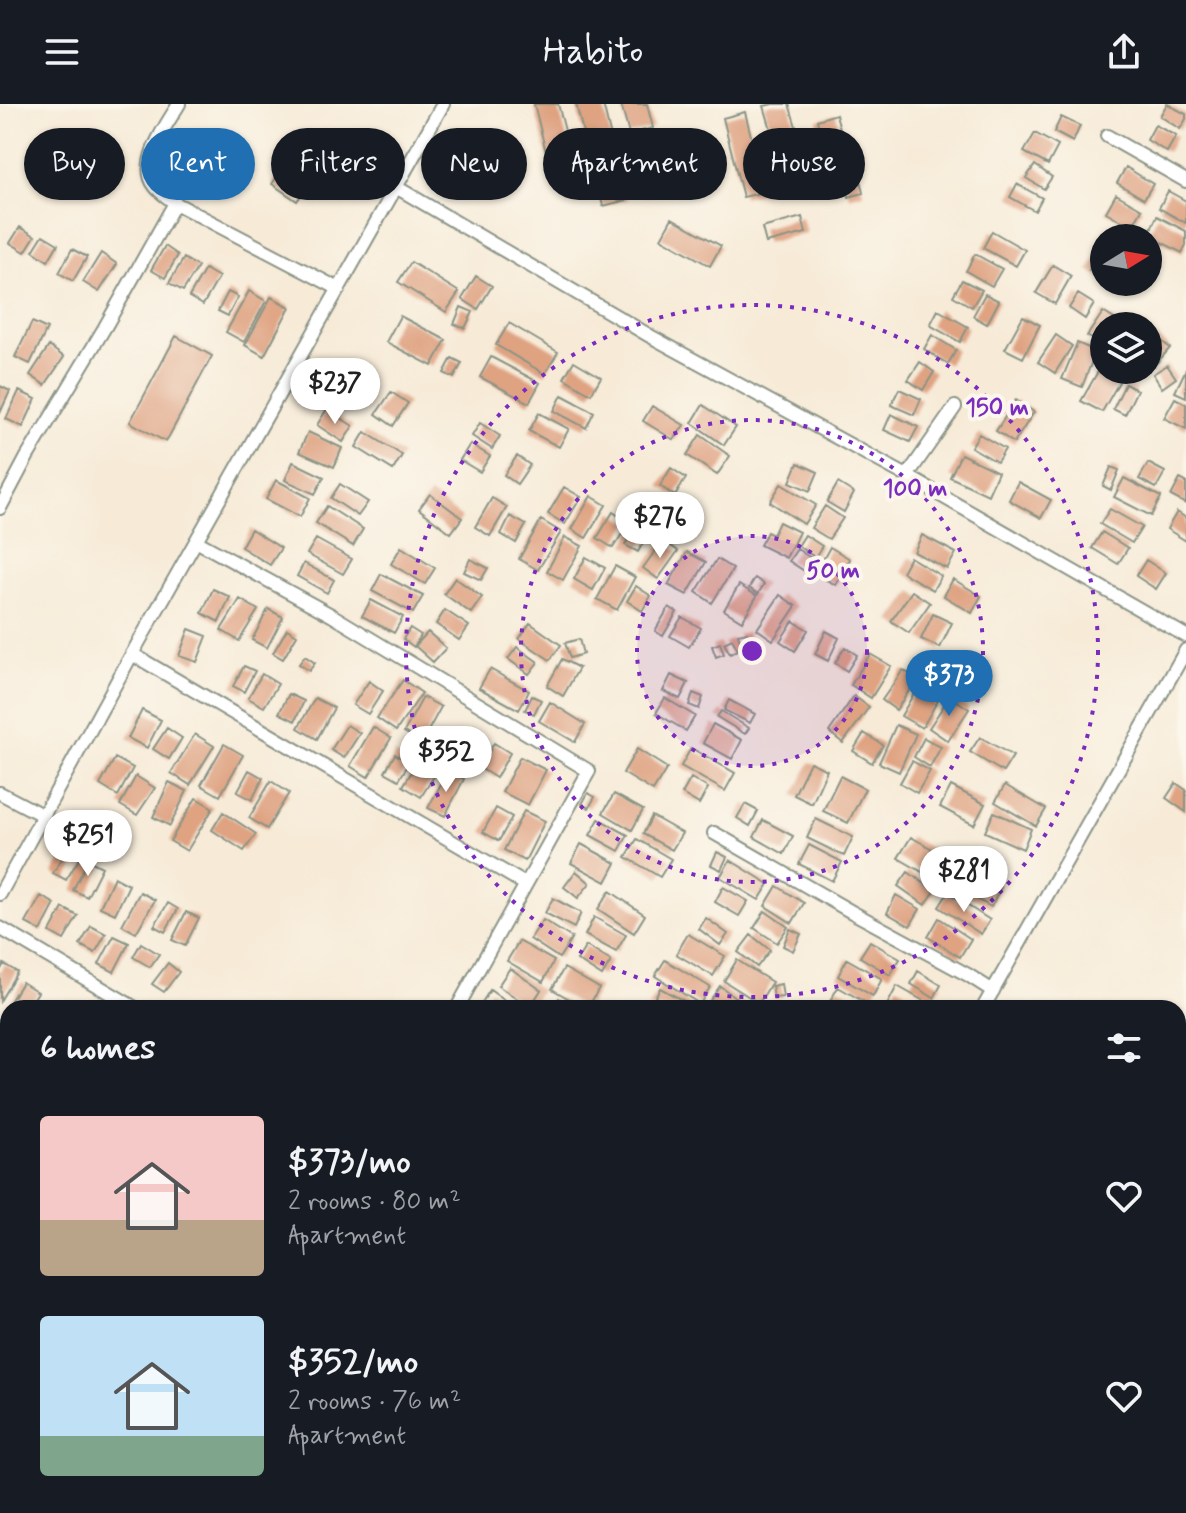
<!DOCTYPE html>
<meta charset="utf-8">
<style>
:root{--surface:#171b24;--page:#242831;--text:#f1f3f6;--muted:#9ea1a6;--accent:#1f6fb2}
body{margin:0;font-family:Mynerve,sans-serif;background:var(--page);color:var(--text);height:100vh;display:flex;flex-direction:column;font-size:30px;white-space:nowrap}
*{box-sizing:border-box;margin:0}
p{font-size:26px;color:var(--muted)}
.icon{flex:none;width:44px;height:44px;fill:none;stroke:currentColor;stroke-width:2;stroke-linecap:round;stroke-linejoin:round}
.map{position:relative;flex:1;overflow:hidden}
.details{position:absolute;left:0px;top:896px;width:1186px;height:514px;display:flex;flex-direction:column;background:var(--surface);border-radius:24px 24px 0 0;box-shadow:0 2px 6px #0004}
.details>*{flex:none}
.hud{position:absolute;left:24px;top:24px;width:1138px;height:72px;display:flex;gap:16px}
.needle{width:52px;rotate:79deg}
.tools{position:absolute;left:1090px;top:120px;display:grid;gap:16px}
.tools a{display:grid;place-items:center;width:72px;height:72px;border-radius:50%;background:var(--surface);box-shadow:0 2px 6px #0004;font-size:40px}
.price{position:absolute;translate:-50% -68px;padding:0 18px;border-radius:28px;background:#fff;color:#222;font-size:26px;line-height:52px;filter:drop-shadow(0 2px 4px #0008)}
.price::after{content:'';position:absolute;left:50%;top:48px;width:24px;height:18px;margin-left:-12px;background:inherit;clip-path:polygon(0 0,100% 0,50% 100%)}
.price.active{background:var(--accent);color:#fff}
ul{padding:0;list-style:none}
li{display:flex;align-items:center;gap:24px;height:200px;padding:0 40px}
li span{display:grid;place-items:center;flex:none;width:224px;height:160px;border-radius:8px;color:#555}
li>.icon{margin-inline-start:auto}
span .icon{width:96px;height:96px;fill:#fffc;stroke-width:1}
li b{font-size:34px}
h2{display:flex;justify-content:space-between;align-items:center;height:96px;padding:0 40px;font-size:34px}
.chip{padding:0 28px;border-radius:36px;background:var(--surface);box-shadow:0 2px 6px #0004;font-size:28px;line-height:72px}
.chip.active{background:var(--accent);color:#fff}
header{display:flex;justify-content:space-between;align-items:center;height:104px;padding:0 40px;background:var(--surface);font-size:36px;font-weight:600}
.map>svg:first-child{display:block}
</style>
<header><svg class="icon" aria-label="menu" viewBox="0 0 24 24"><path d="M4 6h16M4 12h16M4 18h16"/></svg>Habito<svg class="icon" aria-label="share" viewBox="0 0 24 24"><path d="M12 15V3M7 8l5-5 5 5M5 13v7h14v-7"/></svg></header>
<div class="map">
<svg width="1186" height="1409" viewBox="0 0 1186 1409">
<rect width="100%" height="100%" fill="#fbf7ec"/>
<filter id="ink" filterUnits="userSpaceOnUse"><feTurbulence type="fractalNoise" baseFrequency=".0125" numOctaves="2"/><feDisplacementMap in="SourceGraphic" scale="16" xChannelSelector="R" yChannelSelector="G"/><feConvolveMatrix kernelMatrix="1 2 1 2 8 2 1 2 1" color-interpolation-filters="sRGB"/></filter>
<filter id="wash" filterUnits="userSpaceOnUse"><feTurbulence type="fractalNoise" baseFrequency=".006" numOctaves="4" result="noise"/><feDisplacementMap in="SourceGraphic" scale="32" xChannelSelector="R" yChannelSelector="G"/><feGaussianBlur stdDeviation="1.8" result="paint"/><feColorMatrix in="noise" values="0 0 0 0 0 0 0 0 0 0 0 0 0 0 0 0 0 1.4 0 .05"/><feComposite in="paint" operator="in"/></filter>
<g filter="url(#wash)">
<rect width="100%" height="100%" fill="#f7ebd8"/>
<g id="blocks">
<!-- building -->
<path fill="#dfa382" d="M534,0H558L570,46L547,52Z
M576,0H603L611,33L586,40Z
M621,0H647L653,24L629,30Z
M773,0H789L803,45L779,52L764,2Z
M1167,0L1186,10V15L1180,25L1160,12Z
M745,8L765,88L743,93L723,14Z
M836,10L849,60L830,66L817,16Z
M1061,13L1080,22L1073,38L1054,28Z
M1155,21L1176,32L1167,48L1147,36Z
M309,27L334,44L297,97L272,80Z
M1035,29L1058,42L1048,61L1024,48Z
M656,32L671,85L645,92L630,40Z
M614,46L627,96L603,102L590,52Z
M1035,61L1052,73L1044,85L1026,74Z
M1126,63L1153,80L1144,95L1117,79Z
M859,71L863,89L849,93L845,75Z
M1017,80L1042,94L1035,107L1010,93Z
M1168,87L1186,97V119L1159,104Z
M1116,90L1142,105L1132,123L1106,108Z
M1157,112L1186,127V141L1182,149L1148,131Z
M802,113L806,129L766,139L762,124Z
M672,114L721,142L710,162L661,134Z
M20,123L35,132L25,148L10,139Z
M992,127L1025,146L1016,162L983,144Z
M43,131L58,140L48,157L33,147Z
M165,142L178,151L165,174L151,166Z
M1104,142V176L1089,166Z
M72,145L87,153L73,177L59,169Z
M101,149L117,160L99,188L83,178Z
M975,150L1002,165L992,182L966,167Z
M184,154L198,163L183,187L169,179Z
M411,158L459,188L446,208L398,178Z
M1053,161L1071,172L1055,200L1036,189Z
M205,165L219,173L203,201L189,193Z
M476,172L492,182L478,205L462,195Z
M962,176L982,186L972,203L953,192Z
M1118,178H1140L1134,188Z
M249,187L266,197L244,238L226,228Z
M228,188L238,193L228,212L218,207Z
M985,190L999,197L987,220L973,212Z
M1078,190L1094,200L1085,215L1069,204Z
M271,193L290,203L264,252L245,241Z
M461,203L473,208L465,224L454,220Z
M938,206L968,223L960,238L930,221Z
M1103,208L1119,218L1116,222H1104L1103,242L1087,232Z
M400,212L446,236L432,262L386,238Z
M1023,212L1040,221L1023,254L1005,245Z
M32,218L47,225L30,260L15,253Z
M509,219L558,248L545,270L496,241Z
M932,231L956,246L948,260L924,245Z
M1056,231L1072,242L1055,269L1038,258Z
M176,232L212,252L166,338L130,318Z
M1156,232L1170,244L1154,262L1148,257V241Z
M1077,239L1096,247L1082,283L1062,275Z
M49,242L64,253L45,281L30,271Z
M491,253L540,279L529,299L480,273Z
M452,254L462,259L454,274L444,269Z
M574,257L601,273L591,290L564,274Z
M1104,257V266H1114L1123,271L1102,308L1081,297Z
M920,258L934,268L923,286L908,276Z
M1167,261L1176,274L1162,284L1153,270Z
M1186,265V293L1175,288Z
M1125,280L1137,286L1125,311L1113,305Z
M0,282L10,287L0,309Z
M899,285L921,295L914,311L891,301Z
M19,287L36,295L23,323L6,315Z
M391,288L408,299L393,322L376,310Z
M562,291L594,308L586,324L554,307Z
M1175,294L1186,300V325L1164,314Z
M1016,296L1034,308L1014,339L996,327Z
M703,301L736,323L724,341L692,319Z
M652,302L684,321L674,336L643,317Z
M327,305L353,322L343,338L317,321Z
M539,309L569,325L559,343L529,327Z
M891,310L918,323L910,338L884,326Z
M480,319L500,332L492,345L472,332Z
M308,328L342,344L334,363L299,348Z
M365,328L402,351L393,366L356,343Z
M979,330L1005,345L997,358L971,343Z
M700,331L730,352L717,371L687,351Z
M470,340L490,352L480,368L460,356Z
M961,350L998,368L988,391L950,373Z
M517,352L530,361L517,380L504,371Z
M293,358L324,373L315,390L285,376Z
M798,359L818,368L810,387L790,378Z
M1148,359L1165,368L1156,384L1139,375Z
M1111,363L1119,366L1111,386L1103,382Z
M671,364L686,374L675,392L660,382Z
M1124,374L1161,393L1151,412L1114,393Z
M1180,375L1186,378V400L1171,392Z
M276,376L310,394L300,413L266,395Z
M1018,378L1051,396L1041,414L1009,396Z
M838,379L854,389L844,408L827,398Z
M340,380L368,398L358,412L331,394Z
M781,380L816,401L804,420L770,398Z
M564,383L581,393L565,420L548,410Z
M430,390L462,414L451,429L419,405Z
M591,392L606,401L586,434L572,425Z
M492,394L507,403L490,432L475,423Z
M327,402L363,425L353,442L316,419Z
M825,402L843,414L829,435L811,424Z
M1110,405L1142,423L1132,439L1100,420Z
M613,408L629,419L613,444L597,434Z
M1177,408L1186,414V437L1167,425Z
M510,412L526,421L516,439L501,430Z
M541,416L561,428L538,466L519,455Z
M779,418L799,428L786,454L760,441L767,428L773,431Z
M636,420L649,428L638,448L625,441Z
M251,425L281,444L270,461L241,443Z
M1102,428L1128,444L1118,460L1092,444Z
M805,431L822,442L815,453L798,442Z
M922,431L956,449L947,465L914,448Z
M565,433L582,442L563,476L547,467Z
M316,435L352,455L343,470L307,450Z
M663,436L678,447L658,475L643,464Z
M401,443L435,464L425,480L391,460Z
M830,443L850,455L836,481L815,470Z
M797,445L814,456L806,468L789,457Z
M687,448L706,458L687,491L668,481Z
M586,453L605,464L593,486L574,475Z
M910,453L941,472L933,486L902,468Z
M470,455L488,464L481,476L464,468Z
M717,455L733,465L712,499L696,488Z
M1146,456L1166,469L1156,485L1136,472Z
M304,459L334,476L327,489L297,472Z
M615,462L635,473L617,506L597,495Z
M381,470L423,492L413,509L372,487Z
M455,474L482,493L471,509L444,490Z
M755,474L764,480L758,490L749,484Z
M953,475L981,492L972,509L944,492Z
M739,481L757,492L742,517L724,506Z
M636,482L651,492L642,507L627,497Z
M213,485L230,493L219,518L202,509Z
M912,487L930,499L909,529L891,517Z
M780,491L796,502L773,536L757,525Z
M240,495L258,506L239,537L221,526Z
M371,496L403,513L394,529L362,512Z
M669,503L677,508L663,532L655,527Z
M268,505L283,513L267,544L252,536Z
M445,506L469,522L459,536L436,520Z
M933,510L952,519L940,544L921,535Z
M682,513L701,524L689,543L670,532Z
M793,517L808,526L795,547L780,537Z
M530,519L561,541L550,556L519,535Z
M410,524L421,531L414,543L403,535Z
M189,525L207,532L197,558L179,552Z
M287,525L297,531L283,555L273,549Z
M826,527L839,534L828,557L815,550Z
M428,528L446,544L433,558L415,542Z
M747,528L751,541L742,544L738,530Z
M579,535L583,550L570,554L565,539Z
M732,535L738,546L730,550L724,539Z
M720,539L724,550L716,553L712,542Z
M517,543L538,558L529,570L508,555Z
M845,543L857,551L847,567L835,559Z
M870,550L891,562L871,594L851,581Z
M305,552L315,559L309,567L299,560Z
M562,555L579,564L563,592L547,582Z
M244,562L255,567L244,588L233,582Z
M490,565L529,587L519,606L479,584Z
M903,566L917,575L896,606L882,596Z
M262,570L278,580L264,603L248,594Z
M671,571L688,579L680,595L663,587Z
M403,576L422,589L396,627L377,614Z
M369,577L383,587L368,610L353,601Z
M917,584L938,596L922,624L901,612Z
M693,589L703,593L699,605L689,601Z
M289,590L304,597L295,617L279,609Z
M532,592L541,596L534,610L525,606Z
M854,592L869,603L843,639L829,628Z
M950,592L969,605L948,637L929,624Z
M423,593L441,603L422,638L404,628Z
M315,594L334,604L317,635L298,624Z
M665,594L695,612L686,627L656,609Z
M729,596L755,610L750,619L724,606Z
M550,598L585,620L575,638L539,617Z
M142,606L161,616L147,644L128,634Z
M721,607L749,624L745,630L717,613Z
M713,620L742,636L732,655L703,639Z
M347,621L360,629L344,654L331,646Z
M896,621L916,630L899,668L879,659Z
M373,623L391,634L368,673L350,662Z
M167,624L182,634L169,655L153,645Z
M864,629L883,641L872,659L853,647Z
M195,630L214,642L190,681L171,669Z
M980,633L1013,652L1003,668L970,648Z
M924,634L941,643L930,663L914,653Z
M494,639L510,649L496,674L480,664Z
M224,640L243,651L220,692L201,681Z
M691,644L735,669L725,687L681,662Z
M637,645L667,664L653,687L623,669Z
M395,650L409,659L399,676L385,668Z
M423,650L441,661L421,693L403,682Z
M520,653L546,666L528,701L502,688Z
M115,654L133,664L118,692L100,681Z
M912,657L930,667L917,689L900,679Z
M810,658L827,666L812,700L794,691Z
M249,666L263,674L252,696L237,688Z
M448,667L464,675L445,712L428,704Z
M136,672L155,684L137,711L120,701Z
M840,672L865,685L848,719L823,707Z
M691,674L708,684L699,700L682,690Z
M271,677L289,689L267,725L249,714Z
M169,678L187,687L170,722L153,713Z
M1176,679L1186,686V708L1166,694Z
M1005,681L1046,705L1036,722L995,698Z
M951,682L985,700L974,721L940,703Z
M588,689L595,693L589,704L582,700Z
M614,690L643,706L632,726L603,709Z
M196,694L213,704L187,747L170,737Z
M745,700L758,707L750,722L737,714Z
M496,704L512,713L499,737L483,728Z
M524,707L545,717L525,757L504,746Z
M223,708L256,730L244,747L212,726Z
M994,708L1031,725L1023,745L985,728Z
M652,712L682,729L672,746L643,730Z
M599,715L628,731L619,747L590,731Z
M816,715L853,733L844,752L807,734Z
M763,716L793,732L784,750L754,733Z
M911,733L948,754L936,776L898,754Z
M637,735L671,755L660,773L626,753Z
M71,739L84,747L66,776L53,769Z
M581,740L616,759L606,778L571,759Z
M809,741L842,758L832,777L799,760Z
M717,748L727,753L721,766L711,761Z
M88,756L102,763L87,793L73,786Z
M730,756L769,780L759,796L720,773Z
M963,763L1001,783L991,803L953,783Z
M576,767L590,779L578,794L564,783Z
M908,768L935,787L925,801L898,782Z
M114,773L129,781L115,810L100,803Z
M777,782L804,799L792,819L765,802Z
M723,783L748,797L739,812L715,798Z
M610,787L645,811L634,829L598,805Z
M140,788L155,796L136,829L122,821Z
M948,789L990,816L981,830L939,803Z
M896,791L920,805L910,822L887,809Z
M41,792L55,800L41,827L26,819Z
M553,794L581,809L574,824L545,809Z
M168,799L178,805L165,828L154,822Z
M63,804L78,812L64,836L50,828Z
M765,807L788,823L777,839L754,824Z
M186,808L199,814L185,842L172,836Z
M594,813L626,831L616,848L585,831Z
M706,814L728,830L720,841L699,825Z
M939,814L971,835L960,853L928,833Z
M543,816L572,834L559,854L530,835Z
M91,822L106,830L95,849L80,841Z
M790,825L801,830L793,847L783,842Z
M688,830L725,852L713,872L676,850Z
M751,831L770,846L757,863L738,848Z
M114,832L129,839L114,868L99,860Z
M519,837L554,857L543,878L507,857Z
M870,837L900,855L890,871L860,853Z
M141,839L159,850L150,863L133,853Z
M586,842L611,857L602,872L577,856Z
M847,855L882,875L873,892L838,872Z
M665,856L710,883L700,900L655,872Z
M737,856L772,878L759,899L724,877Z
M168,859L179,868L164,888L152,880Z
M4,860L17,868L0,897V867Z
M510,864L541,886L530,903L498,882Z
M564,864L599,884L588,904H585L552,885Z
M918,867L941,881L934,894L911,880Z
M22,878L38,888L28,904H8V908L5,906Z
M781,880L783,893L774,894L772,882Z
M720,882L750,904H712L707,901Z
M897,882L929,900L927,904L886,903Z
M838,883L875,904H833L828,901Z
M660,884L697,904H649Z
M490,886L515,904L479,903Z
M559,894L575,904H553Z
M0,915L8,919V939L0,953Z
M8,1159V1181L0,1182V1160Z"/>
</g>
</g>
<g filter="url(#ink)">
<use href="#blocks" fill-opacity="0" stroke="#8b9486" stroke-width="2"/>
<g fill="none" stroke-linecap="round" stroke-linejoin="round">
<defs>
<path id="street" d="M179,0C167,20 137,60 155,82C160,89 169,94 175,99L339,185
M1107,32L1186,77
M396,83L650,232L907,372L1186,532
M907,372L955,303
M0,404L27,353L105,223L175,99
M196,437L333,512L589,667L457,904
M132,550L525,780
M0,689L42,711
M714,729L850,807L968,871L993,887
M0,790L132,550L443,0
M0,824L135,904
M983,904L1186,546
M0,1297H8"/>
</defs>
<!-- street casing -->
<use href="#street" stroke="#8b9486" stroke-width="16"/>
<!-- street -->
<use href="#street" stroke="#fff" stroke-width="12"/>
</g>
</g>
<!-- distance rings -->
<circle cx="752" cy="547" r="115" fill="#7b2cbf" fill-opacity=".12"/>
<g fill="none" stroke="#7b2cbf" stroke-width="4" stroke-dasharray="4 8">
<circle cx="752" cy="547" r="115"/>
<circle cx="752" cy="547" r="231"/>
<circle cx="752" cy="547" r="346"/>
</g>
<circle cx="752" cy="547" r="12" fill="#7b2cbf" stroke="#fbf7ec" stroke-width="4"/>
<g font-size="24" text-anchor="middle" font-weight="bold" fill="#7b2cbf" stroke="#fbf7ec" stroke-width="8" stroke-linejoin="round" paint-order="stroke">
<text x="997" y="311">150 m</text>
<text x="915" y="392">100 m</text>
<text x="833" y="474">50 m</text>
</g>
</svg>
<div class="tools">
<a><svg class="needle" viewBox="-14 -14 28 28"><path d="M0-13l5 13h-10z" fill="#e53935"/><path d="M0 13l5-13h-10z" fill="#9ea1a6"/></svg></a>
<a><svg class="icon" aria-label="layers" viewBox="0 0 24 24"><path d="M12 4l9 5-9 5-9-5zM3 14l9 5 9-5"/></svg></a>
</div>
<b class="price" style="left:335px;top:322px">$237</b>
<b class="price" style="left:660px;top:456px">$276</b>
<b class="price active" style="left:949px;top:614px">$373</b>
<b class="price" style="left:446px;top:690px">$352</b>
<b class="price" style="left:88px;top:774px">$251</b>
<b class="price" style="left:964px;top:810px">$281</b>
<div class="hud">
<a class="chip">Buy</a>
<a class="chip active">Rent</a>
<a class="chip">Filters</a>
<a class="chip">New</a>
<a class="chip">Apartment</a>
<a class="chip">House</a>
</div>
<section class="details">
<h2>6 homes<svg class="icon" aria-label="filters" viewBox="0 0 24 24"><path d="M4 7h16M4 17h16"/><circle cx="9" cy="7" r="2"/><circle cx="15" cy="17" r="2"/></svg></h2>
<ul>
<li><span style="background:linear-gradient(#f6c9c9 65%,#b9a48a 0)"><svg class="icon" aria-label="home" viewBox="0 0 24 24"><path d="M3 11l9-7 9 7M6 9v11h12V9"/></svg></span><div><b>$373/mo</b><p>2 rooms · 80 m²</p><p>Apartment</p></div><svg class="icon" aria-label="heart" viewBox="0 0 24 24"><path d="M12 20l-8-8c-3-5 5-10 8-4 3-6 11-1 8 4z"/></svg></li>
<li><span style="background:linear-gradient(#bfe0f5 75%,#7fa58c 0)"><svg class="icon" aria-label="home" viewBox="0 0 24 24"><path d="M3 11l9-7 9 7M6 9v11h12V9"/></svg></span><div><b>$352/mo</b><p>2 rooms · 76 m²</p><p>Apartment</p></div><svg class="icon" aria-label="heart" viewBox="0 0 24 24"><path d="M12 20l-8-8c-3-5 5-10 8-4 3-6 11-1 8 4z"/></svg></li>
</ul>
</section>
</div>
